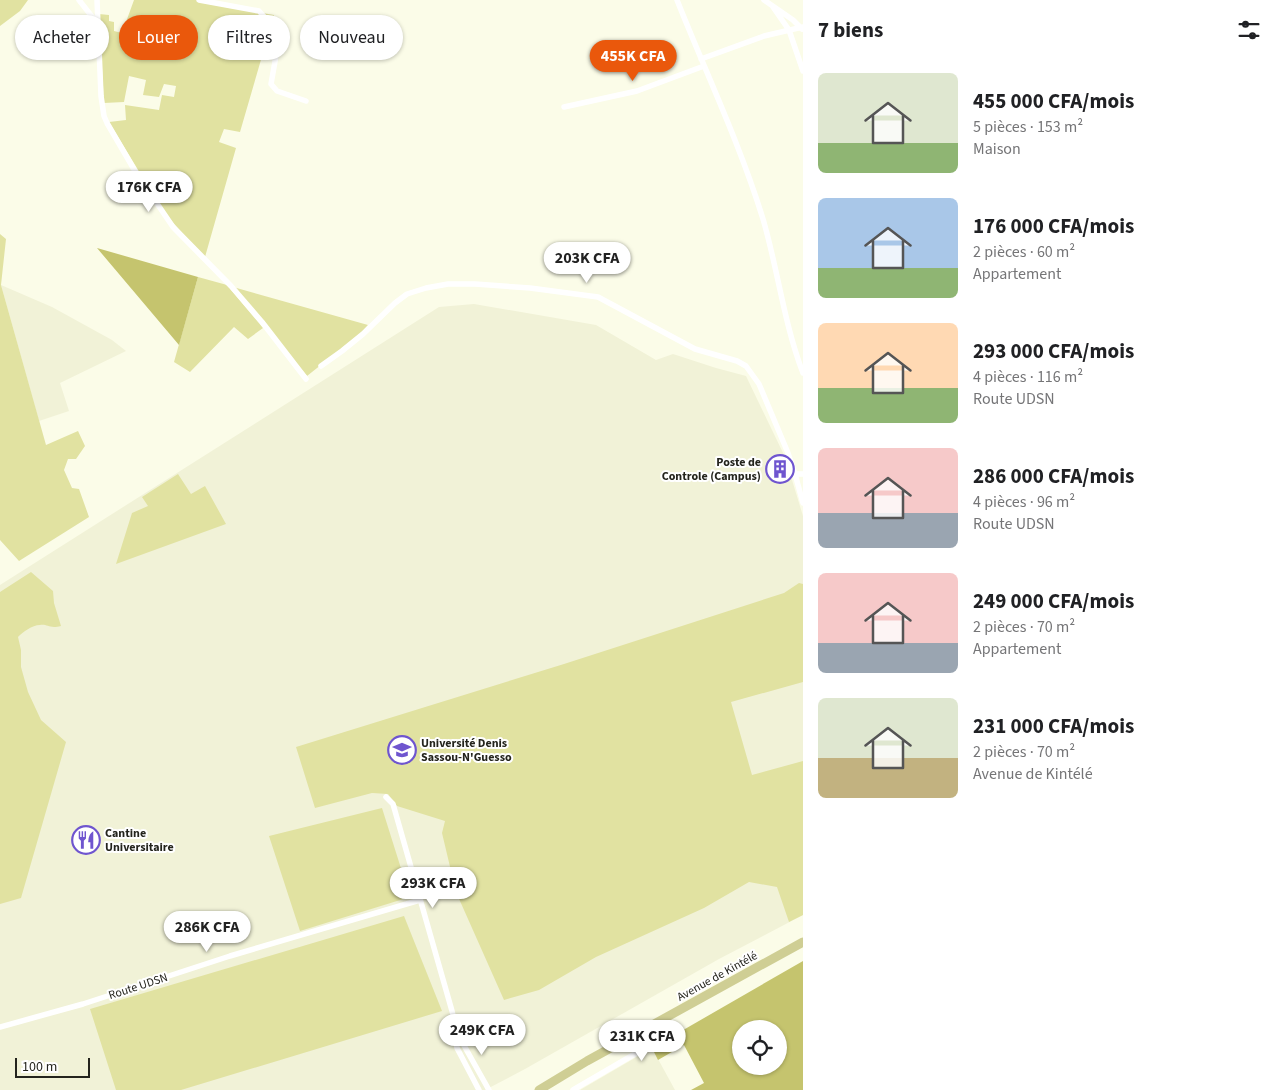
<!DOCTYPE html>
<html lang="fr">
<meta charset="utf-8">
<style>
:root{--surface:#fff;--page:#f2f2f2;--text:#202124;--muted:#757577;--accent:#ea580c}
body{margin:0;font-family:"Source Sans 3",sans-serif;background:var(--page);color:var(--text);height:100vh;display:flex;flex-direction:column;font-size:19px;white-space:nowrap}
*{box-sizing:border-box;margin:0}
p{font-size:16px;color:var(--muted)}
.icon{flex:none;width:28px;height:28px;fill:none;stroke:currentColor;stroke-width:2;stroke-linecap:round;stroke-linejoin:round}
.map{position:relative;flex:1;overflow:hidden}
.drawer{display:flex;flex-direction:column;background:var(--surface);width:475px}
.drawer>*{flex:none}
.banner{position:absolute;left:15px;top:15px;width:475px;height:45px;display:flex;gap:10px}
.fabs{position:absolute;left:732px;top:1020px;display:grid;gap:10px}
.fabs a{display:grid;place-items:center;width:55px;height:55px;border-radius:50%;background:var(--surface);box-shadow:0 1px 4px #0004;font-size:25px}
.scale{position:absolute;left:15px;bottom:12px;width:75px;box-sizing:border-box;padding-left:5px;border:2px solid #24241d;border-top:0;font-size:14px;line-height:18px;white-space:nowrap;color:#24241d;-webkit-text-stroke:4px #fff;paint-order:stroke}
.price{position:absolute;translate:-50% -42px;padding:0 11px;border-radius:18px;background:#fff;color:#222;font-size:16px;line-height:32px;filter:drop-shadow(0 1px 2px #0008)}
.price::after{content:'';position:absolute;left:50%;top:30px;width:15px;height:11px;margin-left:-8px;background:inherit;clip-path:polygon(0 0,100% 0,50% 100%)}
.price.current{background:var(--accent);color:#fff}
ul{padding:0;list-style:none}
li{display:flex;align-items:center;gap:15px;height:125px;padding:0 15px}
li span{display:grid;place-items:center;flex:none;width:140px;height:100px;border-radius:8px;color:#555}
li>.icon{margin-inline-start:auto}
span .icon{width:60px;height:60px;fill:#fffc;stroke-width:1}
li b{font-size:21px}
h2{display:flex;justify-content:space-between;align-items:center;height:60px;padding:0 15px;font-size:21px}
.tag{padding:0 18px;border-radius:22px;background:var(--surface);box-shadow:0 1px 4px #0004;font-size:18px;line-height:45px}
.tag.current{background:var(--accent);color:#fff}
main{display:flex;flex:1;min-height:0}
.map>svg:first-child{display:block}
</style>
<main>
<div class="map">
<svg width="803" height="1090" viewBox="0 0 803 1090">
<rect width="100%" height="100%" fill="#fbfce8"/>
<!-- built -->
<path fill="#f1f2d7" d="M1,285L52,307L112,340L126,351L60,383L69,411L39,421Z
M474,304L596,325L656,360L673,354L716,368L746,376L785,457L803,516V915L719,959L525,1069L485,1090H0V585L439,307Z
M652,1048L675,1090H580Z"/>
<!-- green -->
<path fill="#e1e2a1" d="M0,0H28L20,11L0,26Z
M134,0H198L209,4L274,15L240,132L224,129L219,142L236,148L205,257L183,234L163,211L109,122L126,120L125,105L159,110L162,95L174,97L176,86L164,84L159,97L143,95L146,80L129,76L124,102L104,103L99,14L109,15V21L114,22V31L122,33Z
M0,234L6,239L1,285L46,445L78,431L85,446L76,459H68L64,470L72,488L79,489L89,517L19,561L0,540Z
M198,277L227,285L263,328L248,339L234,327L190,372L174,362Z
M233,287L368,325L361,333L307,376Z
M178,474L191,494L205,486L226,524L116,564L132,513L148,506L142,497Z
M31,572L53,591L54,603L61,626C49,629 48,624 40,625C32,625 23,632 18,637L21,650V667L28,692L41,720L66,742L21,898L0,904V592Z
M799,583L803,584V682L731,702L752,775L803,761V915L789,922L777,887L749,882L704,908L596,957L539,990L504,1000L456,892L442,833L445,821L397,806L388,794L372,793L315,808L296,747L564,664L784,593Z
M382,808L410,897L300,931L269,836Z
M404,916L442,1011L181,1090H116L90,1009Z"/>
<!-- forest -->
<path fill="#c5c46e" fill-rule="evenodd" d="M97,248L198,277L179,345Z
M803,961V1090H691L704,1083L684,1045L658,1060L652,1048ZM741,1029H779V1066H741Z"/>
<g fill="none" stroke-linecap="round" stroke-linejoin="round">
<!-- minor -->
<path stroke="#fff" stroke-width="5.5" d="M79,0L97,23
M97,0L101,96L104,116L107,123L135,171L173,227L231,286L262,322L306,379
M199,0L259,11L268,21L279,39L271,84L277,91L306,101
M677,0C706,73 740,144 763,219C778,270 784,324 803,373
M764,0L793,20L802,29
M773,7L789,30L803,71
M701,59L764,36L803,27
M564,107L637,91L704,66
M321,366L342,351L363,334L395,303L407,294L426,288L448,284H475L530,288L598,297L695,349L737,361L746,366L759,384L788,453L795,474H803
M795,474L803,503
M386,797L393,804L452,1011L457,1033L455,1035L457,1048L479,1090
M0,1027L83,1004L230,956L420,900
M457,1033L489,1090
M573,1090L652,1044"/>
<!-- primary -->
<path stroke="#cfce94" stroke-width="9" d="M539,1090L587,1061L803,942"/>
</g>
<!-- icons -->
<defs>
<symbol id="building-ring" viewBox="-11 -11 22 22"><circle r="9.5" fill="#fff" stroke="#6f55cf" stroke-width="1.5"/><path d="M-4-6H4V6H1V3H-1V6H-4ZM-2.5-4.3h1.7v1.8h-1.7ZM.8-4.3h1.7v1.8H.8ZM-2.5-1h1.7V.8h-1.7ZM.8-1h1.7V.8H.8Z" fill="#6f55cf"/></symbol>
<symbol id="university-ring" viewBox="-11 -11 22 22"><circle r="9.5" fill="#fff" stroke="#6f55cf" stroke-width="1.5"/><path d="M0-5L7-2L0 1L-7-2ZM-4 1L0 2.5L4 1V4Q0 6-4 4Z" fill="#6f55cf"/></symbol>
<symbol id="restaurant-ring" viewBox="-11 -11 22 22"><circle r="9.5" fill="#fff" stroke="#6f55cf" stroke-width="1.5"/><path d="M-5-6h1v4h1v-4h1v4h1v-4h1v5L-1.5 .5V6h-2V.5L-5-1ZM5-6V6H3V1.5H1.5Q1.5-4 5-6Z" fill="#6f55cf"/></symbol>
</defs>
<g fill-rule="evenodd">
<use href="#building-ring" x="764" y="453" width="32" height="32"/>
<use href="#university-ring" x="386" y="734" width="32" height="32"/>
<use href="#restaurant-ring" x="70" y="824" width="32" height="32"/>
</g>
<g text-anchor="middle" stroke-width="4" stroke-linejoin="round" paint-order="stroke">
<!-- poi labels -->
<g font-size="12" font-weight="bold" fill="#24241d" stroke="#fff" text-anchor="start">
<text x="761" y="466" text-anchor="end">Poste de<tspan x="761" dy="14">Controle (Campus)</tspan></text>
<text x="421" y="747">Université Denis<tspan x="421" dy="14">Sassou-N'Guesso</tspan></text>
<text x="105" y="837">Cantine<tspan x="105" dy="14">Universitaire</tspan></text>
</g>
<!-- street labels -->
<g font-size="12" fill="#24241d" stroke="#fff">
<text transform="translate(717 976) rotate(-29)" y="4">Avenue de Kintélé</text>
<text transform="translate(138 986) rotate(-18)" y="4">Route UDSN</text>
</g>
</g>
</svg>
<div class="fabs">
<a><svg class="icon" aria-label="locate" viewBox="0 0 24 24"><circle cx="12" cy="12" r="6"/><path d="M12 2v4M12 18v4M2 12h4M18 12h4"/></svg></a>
</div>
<div class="scale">100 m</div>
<b class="price current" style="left:633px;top:82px">455K CFA</b>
<b class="price" style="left:149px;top:213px">176K CFA</b>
<b class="price" style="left:587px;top:284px">203K CFA</b>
<b class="price" style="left:433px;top:909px">293K CFA</b>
<b class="price" style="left:207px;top:953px">286K CFA</b>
<b class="price" style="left:482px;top:1056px">249K CFA</b>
<b class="price" style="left:642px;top:1062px">231K CFA</b>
<div class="banner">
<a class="tag">Acheter</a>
<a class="tag current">Louer</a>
<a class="tag">Filtres</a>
<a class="tag">Nouveau</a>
</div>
</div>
<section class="drawer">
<h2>7 biens<svg class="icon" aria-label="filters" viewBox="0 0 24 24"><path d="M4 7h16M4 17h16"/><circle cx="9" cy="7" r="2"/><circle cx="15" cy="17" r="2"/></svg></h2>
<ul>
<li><span style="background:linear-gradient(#dfe7d0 70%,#8fb573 0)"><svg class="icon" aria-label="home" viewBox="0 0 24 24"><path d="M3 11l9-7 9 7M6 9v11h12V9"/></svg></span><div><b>455 000 CFA/mois</b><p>5 pièces · 153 m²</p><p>Maison</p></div></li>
<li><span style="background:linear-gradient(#a9c7e8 70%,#8fb573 0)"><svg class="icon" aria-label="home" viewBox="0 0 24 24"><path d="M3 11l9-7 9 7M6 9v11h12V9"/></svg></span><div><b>176 000 CFA/mois</b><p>2 pièces · 60 m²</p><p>Appartement</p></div></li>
<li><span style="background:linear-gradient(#ffd9b3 65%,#8fb573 0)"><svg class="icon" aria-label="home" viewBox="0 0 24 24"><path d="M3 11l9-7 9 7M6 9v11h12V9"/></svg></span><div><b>293 000 CFA/mois</b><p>4 pièces · 116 m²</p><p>Route UDSN</p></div></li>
<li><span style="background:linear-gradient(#f6c9c9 65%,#9aa5b1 0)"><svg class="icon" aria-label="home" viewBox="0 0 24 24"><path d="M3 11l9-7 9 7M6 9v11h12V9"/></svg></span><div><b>286 000 CFA/mois</b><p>4 pièces · 96 m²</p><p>Route UDSN</p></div></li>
<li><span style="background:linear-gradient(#f6c9c9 70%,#9aa5b1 0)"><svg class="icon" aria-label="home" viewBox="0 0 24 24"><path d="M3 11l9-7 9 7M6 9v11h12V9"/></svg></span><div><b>249 000 CFA/mois</b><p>2 pièces · 70 m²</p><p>Appartement</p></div></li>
<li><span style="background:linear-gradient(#dfe7d0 60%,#c2b280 0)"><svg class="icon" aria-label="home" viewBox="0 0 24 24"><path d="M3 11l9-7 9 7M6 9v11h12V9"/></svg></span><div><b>231 000 CFA/mois</b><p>2 pièces · 70 m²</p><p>Avenue de Kintélé</p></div></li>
</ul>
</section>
</main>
